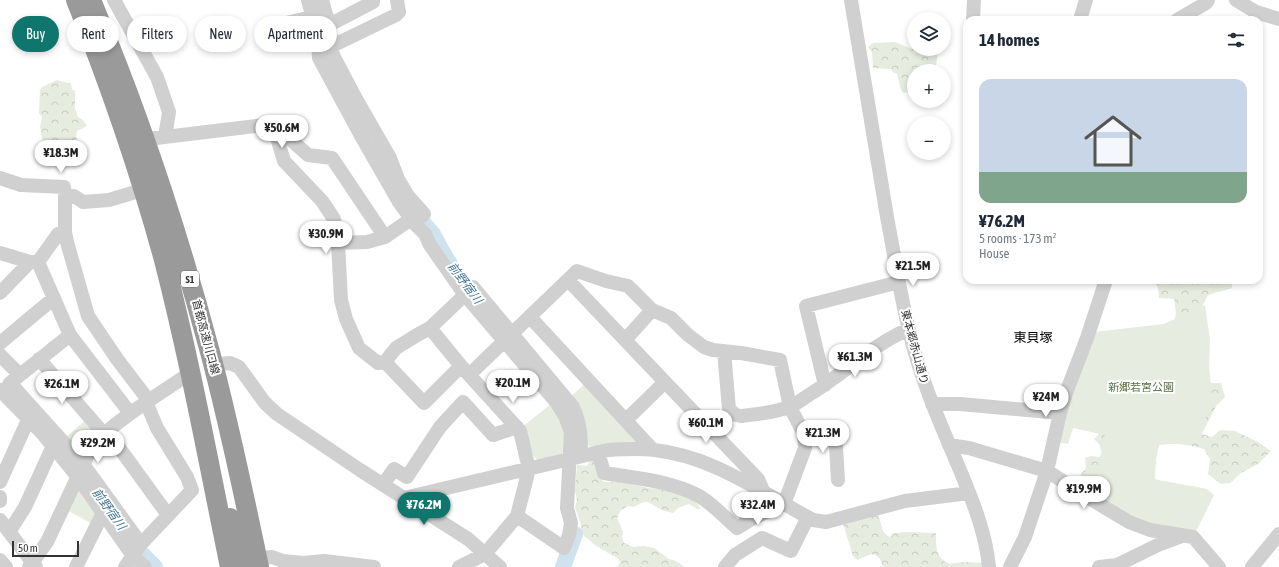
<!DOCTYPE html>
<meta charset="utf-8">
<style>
:root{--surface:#fff;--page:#f6f6f7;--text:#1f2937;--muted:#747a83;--accent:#0f766e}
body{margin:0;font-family:"Asap Condensed","Noto Sans JP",sans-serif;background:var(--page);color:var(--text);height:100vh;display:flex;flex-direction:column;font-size:15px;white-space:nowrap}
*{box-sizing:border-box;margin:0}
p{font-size:13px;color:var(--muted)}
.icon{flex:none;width:22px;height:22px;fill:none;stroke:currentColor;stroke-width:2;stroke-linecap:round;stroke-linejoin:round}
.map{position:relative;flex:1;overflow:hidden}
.sheet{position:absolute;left:963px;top:16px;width:300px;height:268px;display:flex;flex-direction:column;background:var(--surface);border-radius:12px;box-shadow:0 2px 6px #0003}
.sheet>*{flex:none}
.guide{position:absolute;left:12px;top:16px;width:380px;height:36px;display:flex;gap:8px}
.controls{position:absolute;left:907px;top:12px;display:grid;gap:8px}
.controls a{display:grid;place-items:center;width:44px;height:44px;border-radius:50%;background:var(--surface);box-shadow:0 2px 6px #0003;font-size:20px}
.scale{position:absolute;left:12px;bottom:10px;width:67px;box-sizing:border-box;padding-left:4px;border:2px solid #333;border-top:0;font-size:11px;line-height:14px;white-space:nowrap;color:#333;-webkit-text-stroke:3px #fff;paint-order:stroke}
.price{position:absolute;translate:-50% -34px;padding:0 9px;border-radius:14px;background:#fff;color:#222;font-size:13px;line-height:26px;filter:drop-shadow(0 1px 2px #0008)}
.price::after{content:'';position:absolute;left:50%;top:24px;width:12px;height:9px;margin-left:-6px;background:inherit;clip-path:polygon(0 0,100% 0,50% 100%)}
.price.active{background:var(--accent);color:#fff}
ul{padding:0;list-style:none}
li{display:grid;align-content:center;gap:8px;height:212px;padding:0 16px}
li span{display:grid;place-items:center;height:124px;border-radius:12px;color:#555}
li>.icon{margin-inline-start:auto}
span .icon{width:72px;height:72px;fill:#fffc;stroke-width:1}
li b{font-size:17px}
h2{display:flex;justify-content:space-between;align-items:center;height:48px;padding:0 16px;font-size:17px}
.chip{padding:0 14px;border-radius:18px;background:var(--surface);box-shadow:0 2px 6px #0003;font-size:14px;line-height:36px}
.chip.active{background:var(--accent);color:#fff}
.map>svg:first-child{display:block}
</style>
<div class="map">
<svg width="1279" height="567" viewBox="0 0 1279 567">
<defs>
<pattern id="forest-crowns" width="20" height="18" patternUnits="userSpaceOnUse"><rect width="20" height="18" fill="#e6ecdf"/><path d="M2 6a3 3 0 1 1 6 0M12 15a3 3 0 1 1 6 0" fill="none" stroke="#c6cbc0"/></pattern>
</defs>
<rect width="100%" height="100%" fill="#fff"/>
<!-- forest -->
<path fill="url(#forest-crowns)" d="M895,42L912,49H937L938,53L935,71H914V90L903,93L900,87L897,74L893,72L891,69L873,68L872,52L868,47L873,43Z
M57,80L68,83H71L72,90H75V108L78,117L83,120L87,126L77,131L76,137L78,142L76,146L49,147L43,143L40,127L42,117L39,113L40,90L42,87Z
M1153,280H1232V288L1208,295L1202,307L1207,317L1205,360L1211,383H1221L1225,397L1216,406L1202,434L1212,437L1220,430L1235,431L1258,442L1271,451L1258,464L1241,473L1230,483L1221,484L1208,474L1210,459L1204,449C1187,444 1176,443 1159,445L1156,460L1155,478L1158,487L1195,486L1204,493C1206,511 1206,521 1190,533L1081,483V474L1086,468L1085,458L1091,456L1099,457L1103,455L1099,444L1094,439L1099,434L1097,427L1164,328L1175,320L1176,313L1174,299L1159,298L1158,288Z
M595,459L597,473L600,479L605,482L620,481L648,488L674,490L695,501L701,509H697L689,504L678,508L673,513C669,512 664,511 660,509C647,503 649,498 634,507L628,506L621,510L617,518L623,532L622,537L624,543L633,547L644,546L654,548L669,559L676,561L685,567H617L620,563L619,559L596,546L581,533V525L575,507L577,500L575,491L577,465L587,466L590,461Z
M878,513C881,522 881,534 890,537L894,533L907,532L936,533C936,547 935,557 949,564C958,562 973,562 982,563V567H883L880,559L876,555L871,554L857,560L853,556L843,524Z"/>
<!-- park -->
<path fill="#e6ecdf" d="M1205,305L1210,339L1209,366L1213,404L1199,429L1188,444H1158L1153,479L1207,489L1214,495L1196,531L1192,535L1151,529L1078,488L1088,465L1098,467L1105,435L1073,428L1068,444L1057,442L1064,415L1094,332L1164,324Z
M586,383L640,440L638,444L592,448L586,443L570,397Z
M551,404L559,418L565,435V451L562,454L538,460L534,457L522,427Z
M87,419L97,430L84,452H78L66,437Z
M77,483L97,512L94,525L65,509Z"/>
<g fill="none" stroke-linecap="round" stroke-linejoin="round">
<!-- river -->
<path stroke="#cfe2ee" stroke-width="16" d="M418,217L433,234L442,251L450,264
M142,554L155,567
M563,567L575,534"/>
<!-- minor -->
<path stroke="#d0d0d0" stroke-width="14" d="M114,0L157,77L169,112L165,137
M308,0L318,38L319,58L360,134L399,202L414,223L425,234L430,245L465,295L557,403L565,416L571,432L567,508L571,523L569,535L564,548L517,516
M322,0L329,25L332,46L396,15L399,12L397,0
M851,0C863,73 875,145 887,217C896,263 902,309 915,353C927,395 945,434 962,475C974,504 986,535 989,567
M1236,0L1256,12L1279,19
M973,20L974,0
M1080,20L1086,0
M1177,20L1206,3L1208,0
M329,25L373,2V0
M269,27L312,17
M332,46L333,55L355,97L390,158L398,179L408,196L424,214L414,223
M273,124L284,161L322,201L334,219L338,243L341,300L346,319L359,348L378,363L385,362
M148,139L273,124L308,155L332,158L385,237
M0,178L21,185L64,187L65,194
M338,243L367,242L385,237L411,219
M0,253L30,262H38L70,335L130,413
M38,262L58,234L65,232
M568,280L665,382L626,420
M0,293L30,262
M530,317L653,450
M430,328L417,335L396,348L385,362L424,403L461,366
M625,340L652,310
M0,343L54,298
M724,351L729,409L736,415L741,416C756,414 774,413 789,407C797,404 805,397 812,393C846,372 872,345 909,329
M0,355L20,375
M39,359L104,434
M219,364L230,363L239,367L265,403L277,414L360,470L468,539L500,567
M469,375L577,271L606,281L628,286L652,310L671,318L688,335L704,347L713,350L741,353L780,360L790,407L804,434L805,448L784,504L755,517L737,528C727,519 710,502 699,496C671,481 636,478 604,473L598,452
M665,382L758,479L764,493
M10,383L83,464L141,544
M825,385L806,306L899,282
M0,390L43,434L77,476L133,556L145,567
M5,392L10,383L70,335
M932,404H960L1060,413
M107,431L168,515
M804,434L835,431L838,480
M949,445L969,448L1047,471L1094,501L1129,522L1150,530L1193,537L1219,567
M0,482L28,420
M383,485L394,469L407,477L440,427L463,402L493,435L517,427
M0,497V501
M404,498L608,450C623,449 639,448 654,450C713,456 762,493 813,520L826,522L905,501L969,493
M0,520L36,567
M9,532L25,507L53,446
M260,558L272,557L283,561L304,563L324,561L374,567
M0,560L6,567
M29,567L47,542L93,444C121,417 155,397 187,375
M76,567L103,513
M125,567L141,544L192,490L187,477L157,428L146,402V397L117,359L88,316L67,242L65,232V194L74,196L83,202L109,200L139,191
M459,567L485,554L517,516L529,469L520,431L461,366L430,328L473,287L573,407C581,425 581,437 581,456
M725,567L735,555L762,538L791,551L808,517
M1010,567L1025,537L1047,471L1060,413L1066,393L1087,338L1106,280
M1099,567L1117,565L1158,545L1182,536
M1252,567L1279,534"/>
<!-- highway -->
<path stroke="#9a9a9a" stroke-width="20" d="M230,518L241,567"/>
<!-- highway-bridge -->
<path stroke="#9a9a9a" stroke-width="20" d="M76,0C110,85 140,172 164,260C190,361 209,465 230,567
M91,0C139,114 178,232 210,352C229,423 244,495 259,567"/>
</g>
<g text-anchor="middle" stroke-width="4" stroke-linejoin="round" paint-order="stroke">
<!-- shield labels -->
<rect fill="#fff" stroke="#707070" stroke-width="1" x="181" y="271" width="18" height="16" rx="3"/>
<g font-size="10" font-weight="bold" fill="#333">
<text x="190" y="283">S1</text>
</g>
<!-- street labels -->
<g font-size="11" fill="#333" stroke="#fff">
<text transform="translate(206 337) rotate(75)" y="4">首都高速川口線</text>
<text transform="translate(915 347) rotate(75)" y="4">東本郷赤山通り</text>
</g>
<!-- park labels -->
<g font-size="11" fill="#56703f" stroke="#fff">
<text x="1141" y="391">新郷若宮公園</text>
</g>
<!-- water labels -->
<g font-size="12" font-style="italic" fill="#3f7597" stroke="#fff">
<text transform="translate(465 283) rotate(53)" y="4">前野宿川</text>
<text transform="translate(109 509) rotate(54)" y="4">前野宿川</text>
</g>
<!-- quarter labels -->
<g font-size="13" fill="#000" stroke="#fff">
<text x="1033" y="342">東貝塚</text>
</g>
</g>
</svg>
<div class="controls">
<a><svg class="icon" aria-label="layers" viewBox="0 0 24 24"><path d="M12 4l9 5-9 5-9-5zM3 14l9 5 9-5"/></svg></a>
<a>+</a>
<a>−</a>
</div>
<div class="scale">50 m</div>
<b class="price" style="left:282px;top:149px">¥50.6M</b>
<b class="price" style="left:61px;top:174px">¥18.3M</b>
<b class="price" style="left:326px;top:255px">¥30.9M</b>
<b class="price" style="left:913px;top:287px">¥21.5M</b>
<b class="price" style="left:855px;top:378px">¥61.3M</b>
<b class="price" style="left:513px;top:404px">¥20.1M</b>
<b class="price" style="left:62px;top:405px">¥26.1M</b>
<b class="price" style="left:1046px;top:418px">¥24M</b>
<b class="price" style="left:706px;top:444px">¥60.1M</b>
<b class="price" style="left:823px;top:454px">¥21.3M</b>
<b class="price" style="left:98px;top:464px">¥29.2M</b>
<b class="price" style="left:1084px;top:510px">¥19.9M</b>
<b class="price active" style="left:424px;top:526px">¥76.2M</b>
<b class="price" style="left:758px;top:526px">¥32.4M</b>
<div class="guide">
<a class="chip active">Buy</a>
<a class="chip">Rent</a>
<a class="chip">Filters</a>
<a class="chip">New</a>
<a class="chip">Apartment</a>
</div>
<section class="sheet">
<h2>14 homes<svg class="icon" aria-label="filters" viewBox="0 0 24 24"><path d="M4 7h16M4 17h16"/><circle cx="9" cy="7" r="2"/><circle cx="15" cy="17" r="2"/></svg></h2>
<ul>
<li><span style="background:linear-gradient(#c9d6e8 75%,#7fa58c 0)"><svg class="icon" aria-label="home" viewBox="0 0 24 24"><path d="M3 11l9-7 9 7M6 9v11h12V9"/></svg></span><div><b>¥76.2M</b><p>5 rooms · 173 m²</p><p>House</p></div></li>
</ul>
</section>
</div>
